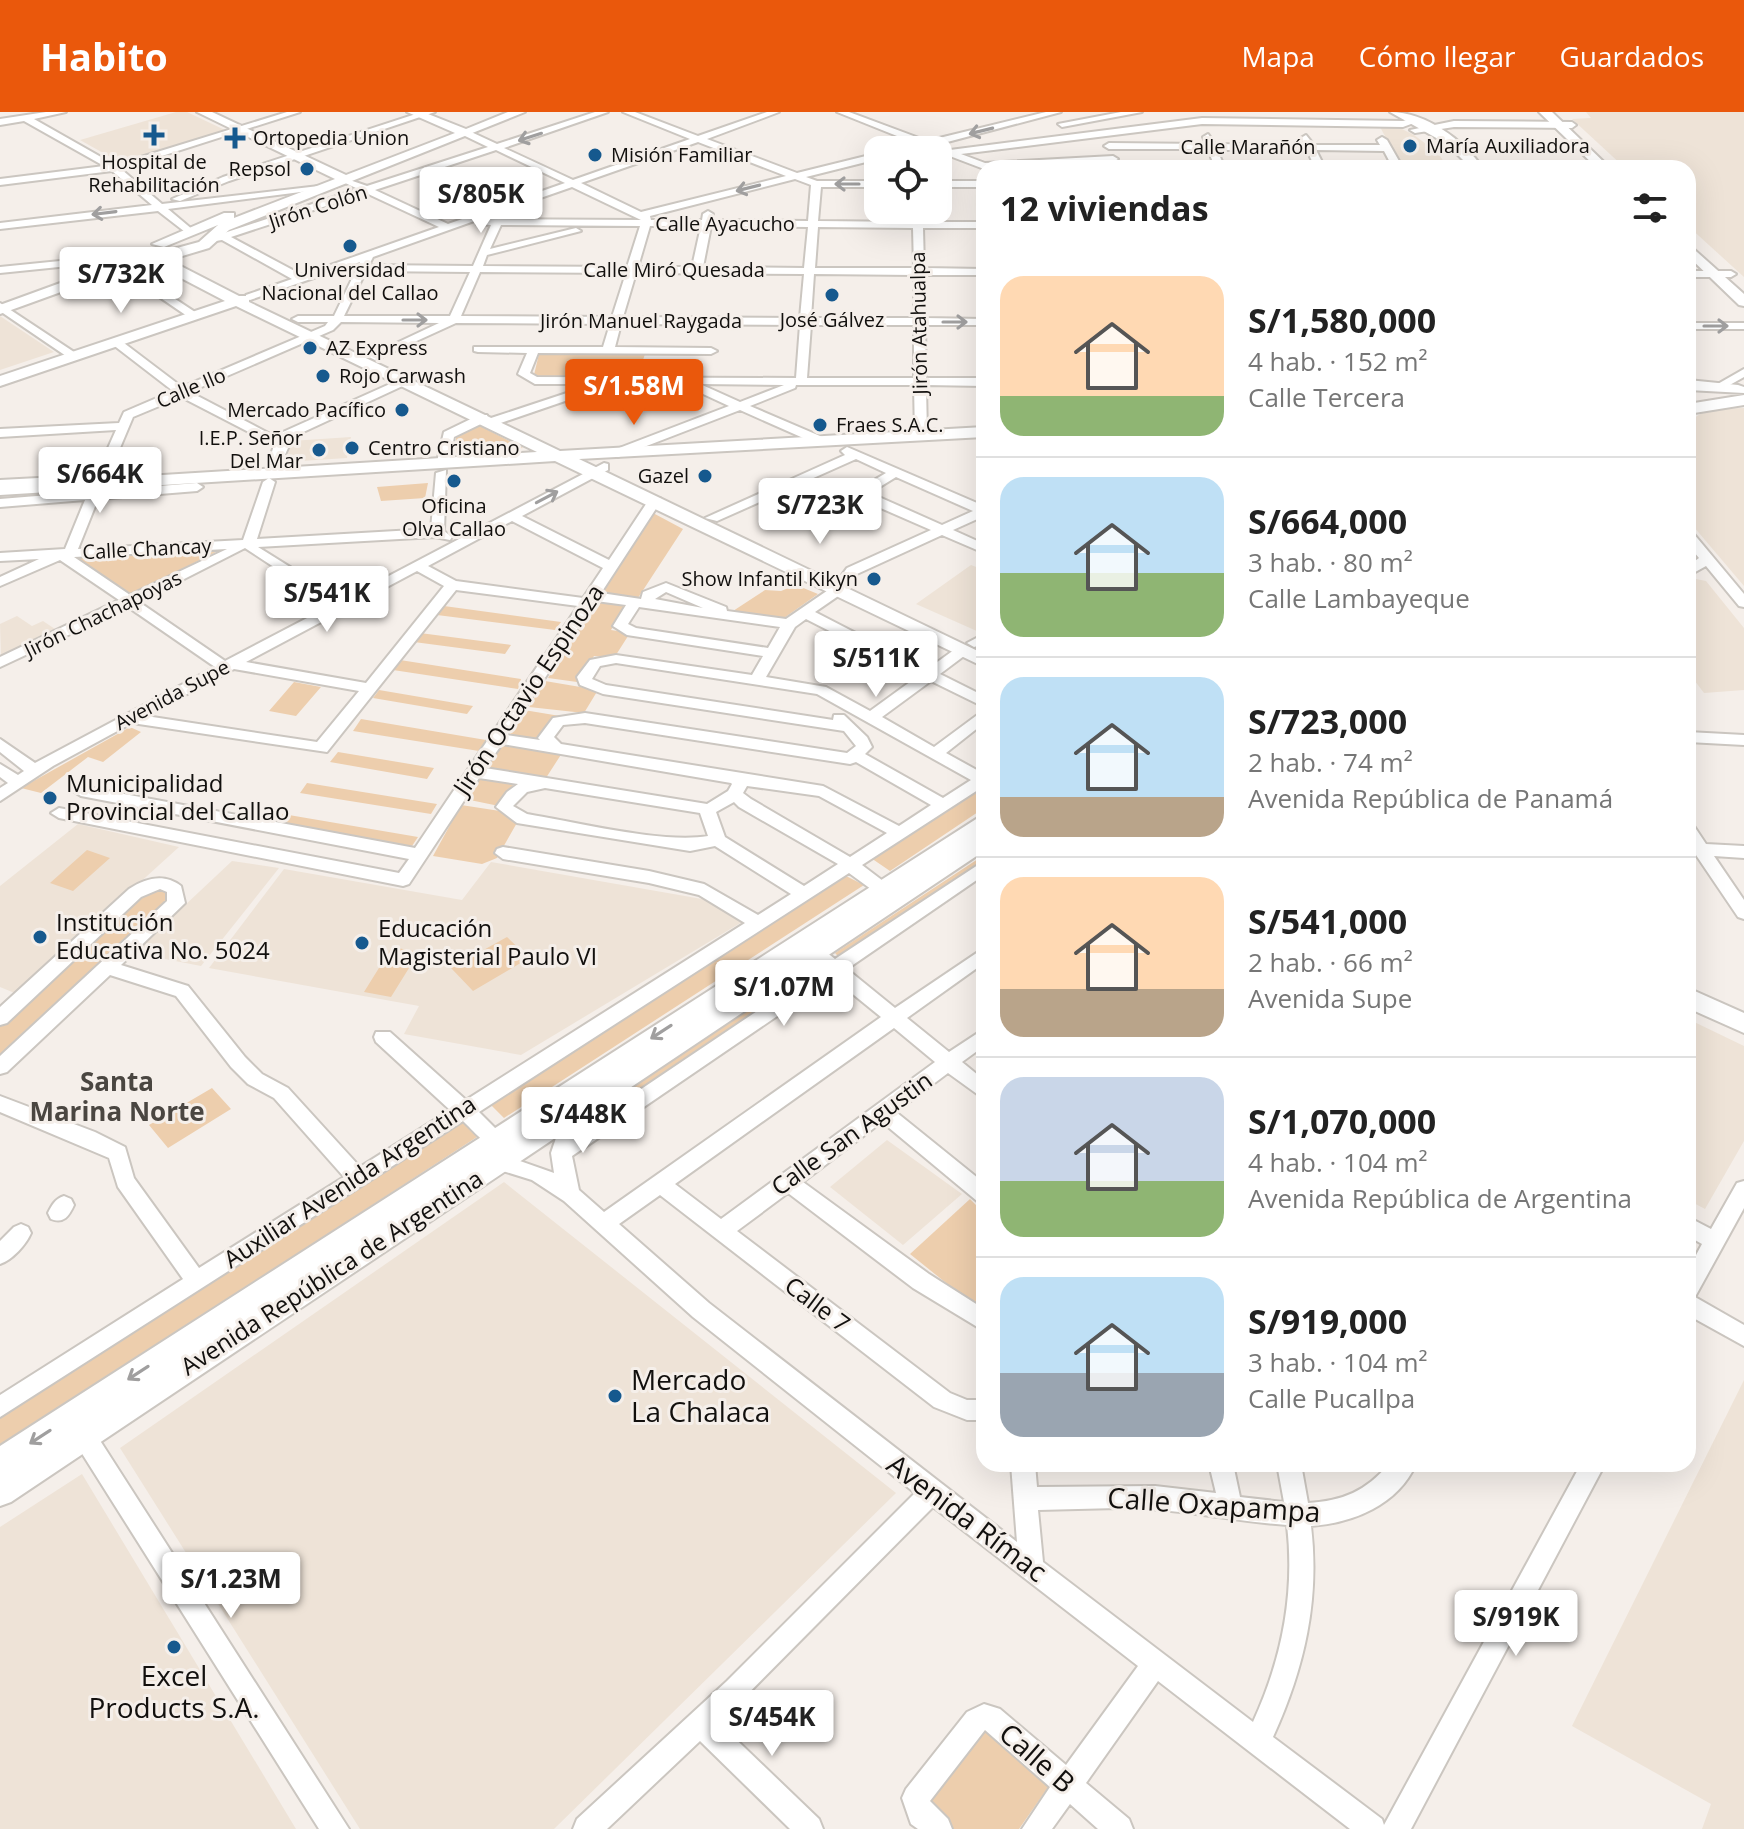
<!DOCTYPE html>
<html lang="es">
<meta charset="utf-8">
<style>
:root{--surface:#fff;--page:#f2f2f2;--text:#222;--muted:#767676;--line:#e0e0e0;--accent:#ea580c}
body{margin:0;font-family:"Open Sans",sans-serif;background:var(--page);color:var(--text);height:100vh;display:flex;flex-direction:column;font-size:30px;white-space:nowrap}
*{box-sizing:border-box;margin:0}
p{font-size:26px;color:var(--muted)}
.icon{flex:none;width:44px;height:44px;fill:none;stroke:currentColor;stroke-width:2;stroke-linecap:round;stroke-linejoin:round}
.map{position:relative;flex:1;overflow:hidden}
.sheet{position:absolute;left:976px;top:48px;width:720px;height:1312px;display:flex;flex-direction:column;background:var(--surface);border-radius:24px;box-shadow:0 8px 32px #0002}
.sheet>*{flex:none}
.controls{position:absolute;left:864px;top:24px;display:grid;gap:16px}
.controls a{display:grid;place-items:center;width:88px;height:88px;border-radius:16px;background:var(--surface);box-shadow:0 8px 32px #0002;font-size:40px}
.price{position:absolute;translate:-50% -68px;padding:0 18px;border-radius:8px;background:#fff;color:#222;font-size:26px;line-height:52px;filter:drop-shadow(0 2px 4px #0008)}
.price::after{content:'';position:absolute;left:50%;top:48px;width:24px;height:18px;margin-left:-12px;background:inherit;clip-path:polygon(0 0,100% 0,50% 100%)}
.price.active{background:var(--accent);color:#fff}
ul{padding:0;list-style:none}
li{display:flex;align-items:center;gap:24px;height:200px;padding:0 24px}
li+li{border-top:2px solid var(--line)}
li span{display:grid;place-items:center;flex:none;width:224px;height:160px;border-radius:24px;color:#555}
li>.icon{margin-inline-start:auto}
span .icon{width:96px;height:96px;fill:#fffc;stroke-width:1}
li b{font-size:34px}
h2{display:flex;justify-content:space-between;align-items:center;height:96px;padding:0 24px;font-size:34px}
header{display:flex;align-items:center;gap:48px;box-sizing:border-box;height:112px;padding:0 40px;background:var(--accent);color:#fff}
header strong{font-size:38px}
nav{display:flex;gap:44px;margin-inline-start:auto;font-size:28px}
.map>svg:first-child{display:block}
</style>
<header>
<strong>Habito</strong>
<nav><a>Mapa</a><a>Cómo llegar</a><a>Guardados</a></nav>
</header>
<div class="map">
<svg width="1744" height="1717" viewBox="0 0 1744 1717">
<rect width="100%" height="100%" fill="#f5efea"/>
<!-- built -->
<path fill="#eee3d7" d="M176,0H187L227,19L121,51L80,28Z
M1586,0H1744V165L1688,114V56H1625L1572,7L1591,6Z
M1379,13H1394L1414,23L1438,41L1448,56H1402Z
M0,204L54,240L0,258Z
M1744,296V474L1688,408V310L1708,297Z
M351,325L347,346L286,350L291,329Z
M971,453L984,458V518L979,520L916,492Z
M1691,466L1706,469L1744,516V578L1704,581L1688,560V469Z
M17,504L32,514L43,509L55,517L1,543L0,512Z
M78,712L179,735L17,882L0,875V774Z
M232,749L279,756L201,854L134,841Z
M491,750L719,790L747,807L521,943L404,922L419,894L209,856L284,757L462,788Z
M1688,907L1744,934V1029L1705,1097L1688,1088Z
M887,1028L962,1082L903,1133L830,1075Z
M504,1070L896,1381L554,1717H360L120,1336Z
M1744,1268V1717H1702L1711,1692L1572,1614Z
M82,1362L296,1717H0V1415Z"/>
<!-- green -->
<path fill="#edcead" d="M539,242H645L637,266L533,267Z
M478,313L523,336L456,341V324Z
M428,371L425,386L381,389L377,375Z
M653,401L683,417L636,489L599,484Z
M216,440L128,484L74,446Z
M796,473L818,482L784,506L733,499L765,478L781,479Z
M595,487L628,491L611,518L630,521L614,546L594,544L577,570L548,566Z
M444,494L561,510L555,518L437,503Z
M420,521L511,533L505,542L414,530Z
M400,548L521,567L518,577L393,558Z
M545,569L598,578L584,601L529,595Z
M294,570L321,575L296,604L269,599Z
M379,578L473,594L467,602L373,586Z
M524,598L560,604L541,630L507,625Z
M361,607L486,628L479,639L353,619Z
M130,615L141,620L103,650L88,645L41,681L21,676Z
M504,628L564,638L544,669L484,658Z
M338,640L434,656L427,667L330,650Z
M483,662L528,670L513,673L499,694L465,687Z
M307,671L437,692L431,702L300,681Z
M984,681V696L890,759L871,746L973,682Z
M461,693L500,699L518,709L497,746L482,752L433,744Z
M283,702L418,725L412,734L276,710Z
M87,738L110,746L73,779L50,771Z
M984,743V751L841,847L835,841Z
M846,764L864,773L504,1006L490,992Z
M159,776L169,780L168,787L0,946V913L140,784Z
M507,825L529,846L473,879L451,856Z
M392,835L419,840L391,885L364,880Z
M808,855L818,863L649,977L589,1010L586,1007Z
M212,976L231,997L168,1036L149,1013Z
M459,1007L477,1025L0,1335V1302Z
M970,1087L982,1099L984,1191H971L910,1142Z
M984,1619L1049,1674L1019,1717H949L926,1696Z"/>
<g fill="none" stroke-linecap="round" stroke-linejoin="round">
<defs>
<path id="minor" d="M46,0H66L34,7L115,53L287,0H300L121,57L162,92L319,74L324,77L168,97L193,118L194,120L189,123L158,99L0,117V111L152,93L112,59L0,73V67L104,54L24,9L0,13V7Z
M422,0H435L229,69L180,89L172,87L223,65Z
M595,0H608L504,36L573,68L690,27L623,0H635L698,24L767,0H779L707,27L797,61L878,41V47L806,65L817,69H878V75H821L818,109L913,110V98H923V110H984V116H923L924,156L984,157V163H924L925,206L984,207V213H925L926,266H984V274L926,273L927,324L921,328L915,324L914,273H796L795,276L750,294L827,327V333H819L740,298L618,345L612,341L614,338L729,294L688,275L687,272H603V276L495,313H487L485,310L454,325L449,350L443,354L437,350L444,320L479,303H487L488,307L594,272H535L518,262L527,241L478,240L474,239V235H603L610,212L456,211L375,248L369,245L371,243L439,211L341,210L333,218L190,280L274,324L401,267H409V271L284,329L288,336L276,363L266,360L274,333L181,285L133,305L109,362L116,366L106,370L104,375H94L93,371L0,376V368L96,363L116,318L0,325V317L119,311L124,300L173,279L112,232V228H120L182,275L325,214L328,210H298L292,207L298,204H334L360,150L250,188L246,187V183L292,167L222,128L209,130V126L358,77L341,69V65L367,74L488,35L463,23V19H469L497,32ZM698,30L786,64L641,100L581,71ZM496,38L565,71L448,112L375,78ZM795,67L811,73L808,109L712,108L713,102L708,99L703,102L702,108H651L650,104ZM572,75L641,108L480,107ZM366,81L439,115L302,163L231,125ZM477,108V112L491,113L473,154L369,153L373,145ZM501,113L640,114L627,155L483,154L487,143L581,119L576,116L490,137ZM650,114H701L692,155H638ZM711,114L808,115L804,156L703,155ZM818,115L913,116L914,156H815ZM366,159L470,160L450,204H344ZM480,160L626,161L612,205L461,204ZM636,161L804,162L800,206L623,205ZM814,162L914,163V206H811ZM621,212L800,213L796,266L537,265L530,261L538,241L711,242L717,239L711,236L615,235ZM811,213H914V266H807ZM700,272L784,273L740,290Z
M837,0H849L927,29L1046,0H1061L936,33L950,38L1202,6L1403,9L1415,6L1419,9L1403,15L1202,12L961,42L985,51L1113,44L1118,47L1113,50L984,57L926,35L898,38L917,32Z
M1121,0H1142L1062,15L1058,12Z
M1454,9L1572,10L1576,13L1572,16L1454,15L1415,21L1410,18Z
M1208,22L1215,32L1305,33L1301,26L1306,23L1314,33H1380L1377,28L1382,25L1387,28L1403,56H1393L1384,39L1316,38L1325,56H1315L1307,38H1217L1225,56H1215L1208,37H1109L1104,34L1109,31L1206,32L1203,25Z
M938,69H984V75H938Z
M110,144L198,202V206H190L108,150L0,161V155Z
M1688,159H1731L1736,162L1731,165H1688Z
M0,191L77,242V246H69L0,199Z
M1688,211H1744V217H1688Z
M1744,257V265L1719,279L1709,277Z
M847,335L984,394V404L953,418L984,432V441L942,423L857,462L844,480L815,500L910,549V555H900L806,507L795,515L766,565L826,575L870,599L958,535H968V541L940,562L984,584V595L931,569L882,605L934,635L984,598V611L946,641L984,662V674L862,753L887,772L890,776L887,780H875L849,761L479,1000L507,1028L504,1034C488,1039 475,1020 463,1009L0,1305V1283L183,1167L118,1075L109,1046L0,1000V984L95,1020L125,1035L134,1066L199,1156L344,1065L274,986L248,972L231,955L176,884L110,863L7,960L0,962V944L167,789V780L160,777L141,785L7,911L0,913V895L129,777C146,766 164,761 181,774L185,791L121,853L188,874L245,945L262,962L288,976L360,1055L450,998L376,930L374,925L376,920H390L466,988L745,811L699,783L649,771L503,747L495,741L497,737L503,735L649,759L704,772L758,803L791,782L715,734L690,739L517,711L496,695L507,680L518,672L479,666L409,772L403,774L59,706L51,701L59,696L399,761L409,747L81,684L73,679L81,674L415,736L578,494L456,478L327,640L132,611L53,654L0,689V676L8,671L0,665V652L18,663L24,659L0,640V627L35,651L215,555L128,495L0,555V545L119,488L60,448L0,474V465L39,447L0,449V441L65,437L85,388L0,395V387L197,371L203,375L197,379L98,387L78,437L243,428L263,370L269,366L275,370L257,427L431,417L436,361L446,358L444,419L452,425L450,428L435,425L258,435L343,488L604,351L608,352V358L522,404L609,448L650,386H660L661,389L601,481L641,487L643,480L666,471L726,495L727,499L786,507L834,474L847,456L931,418L844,380V374L859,377L886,361L856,347L717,409L705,406L845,343L841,339ZM896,365L973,399L942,413L870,381ZM512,409L603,456L583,486L456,469L428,454ZM245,436L332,493L225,549L139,490ZM227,437L130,483L74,445ZM417,459L444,474L366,571L246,550ZM666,480L703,496L655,487ZM596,489L626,493L613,514L627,523L763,544L752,563L616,543L590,548L577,565L580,573L603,582L844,619L856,634L847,641L585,601L553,606L538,626L540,628L507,623ZM639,495L653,497L780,515L768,536L636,516L628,512ZM616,551L817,582L971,668L943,686L865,642L872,635L867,625L844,603H834L833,608L606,573L592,567L600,554ZM234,557L359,579L317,630L146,604ZM585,611L850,652L856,650L931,693L899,714L823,674L561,632L554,625L563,613ZM502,632L731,671L732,672L728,679L707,692L485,656ZM747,674L819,684L887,721L850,745L751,687L743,681ZM545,676L700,701L708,724C663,732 576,710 527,702L513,694L527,680ZM734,690L739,695L838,752L804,774L725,725L716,700Z
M1688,420L1693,421L1744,482V495L1739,494L1706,454L1688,464V454L1699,446L1688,433Z
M984,522V532L974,535L967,531Z
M1688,620L1744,623V633L1688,630Z
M1688,712L1694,714L1706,732L1744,734V746L1714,744L1744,788V807L1738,805L1696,743L1688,739Z
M984,749V763L847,857L895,896L984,836V851L907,906L949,940L984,917V934L962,950L984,968V987L948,961L896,1000L984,1071V1091L977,1089L882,1010L803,1070L929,1162L984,1197V1219L913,1176L788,1081L737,1119L950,1281L967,1288H984V1308H967L934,1295L660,1083L619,1112L709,1191L1017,1430L1011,1352H1035L1037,1375L1155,1374L1216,1381L1209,1352H1233L1240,1385L1284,1390L1277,1352H1301L1308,1391C1343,1389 1366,1379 1389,1352H1416C1398,1393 1353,1411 1311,1414C1320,1489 1304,1557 1273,1625L1382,1707L1384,1713L1581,1352H1605L1411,1717H1350L1158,1569L1086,1671L1129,1707L1133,1717H1098L1070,1692L1052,1717H1022L1050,1675L985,1618L930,1689L948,1707L952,1717H918L911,1712L902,1686L906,1677L967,1600L984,1592L1000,1597L1066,1653L1138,1554L933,1395L719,1611L819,1707L823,1717H790L700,1629L607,1717H573L577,1707L727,1569L915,1381L693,1205L564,1089L532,1068L493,1056L490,1050L493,1044L500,1042L554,1061L551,1041L565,999L572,996L579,999L582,1004L576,1021L821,856L806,841L809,836H821L835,847ZM833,866L881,905L604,1100L579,1078L572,1044ZM894,916L935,950L721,1107L675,1072ZM1118,1396C1177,1396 1230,1409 1287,1413C1295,1482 1282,1547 1253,1610L1043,1450L1038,1398Z
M1744,1069V1096L1695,1185L1744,1213V1234L1688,1203V1158L1702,1132L1688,1124V1105L1711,1117L1737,1071Z
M64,1084L71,1087L74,1093C69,1104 64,1112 51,1107L48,1101C52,1093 55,1087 64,1084Z
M21,1112L28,1115L31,1121C26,1133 12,1148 0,1152V1129L14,1115Z
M84,1313L92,1316L349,1717H319L76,1332L73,1324L76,1316Z"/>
<path id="major" d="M197,0H212L346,63L455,21L407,0H423L466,17L508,0H525L229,118L209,136L169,148L239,184H249V190L560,339L984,315V325L579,347L984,542V555L555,349L0,383V373L537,340L236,194L0,274V264L225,189L156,153L105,164L0,202V193L96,158L199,130L218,113L164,135L152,132L224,101H234V106L335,67Z
M1390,0C1426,0 1463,28 1483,56H1471L1447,32Z
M1539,0H1552L1610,56H1597Z
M1688,132L1744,182V194L1739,193L1688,144Z
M1688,268L1738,273L1744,275V281L1688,278Z
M1744,283V293L1688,302V292Z
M984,702V719L981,721H984V739L11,1390L0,1394V1334Z
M1688,876L1744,901V921L1688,896Z"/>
</defs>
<!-- minor casing -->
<use href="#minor" stroke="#cbc6c0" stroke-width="4"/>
<!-- major casing -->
<use href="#major" stroke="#cbc6c0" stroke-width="4"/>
<!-- minor -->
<use href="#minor" fill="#fff" fill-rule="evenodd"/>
<!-- major -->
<use href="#major" fill="#fff" fill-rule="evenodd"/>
</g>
<!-- one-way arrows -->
<defs><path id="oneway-shaft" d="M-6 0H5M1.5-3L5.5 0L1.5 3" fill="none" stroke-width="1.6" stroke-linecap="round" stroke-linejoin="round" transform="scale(2)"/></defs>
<g stroke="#a09f9f">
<use href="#oneway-shaft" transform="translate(981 19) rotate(166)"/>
<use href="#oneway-shaft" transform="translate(530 25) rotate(162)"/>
<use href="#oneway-shaft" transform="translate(847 72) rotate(180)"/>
<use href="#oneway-shaft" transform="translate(748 76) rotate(166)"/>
<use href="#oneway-shaft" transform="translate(104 101) rotate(173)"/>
<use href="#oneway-shaft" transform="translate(415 208)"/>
<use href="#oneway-shaft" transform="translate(955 210)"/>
<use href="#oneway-shaft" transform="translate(1716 214)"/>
<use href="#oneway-shaft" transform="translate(547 385) rotate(-28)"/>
<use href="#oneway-shaft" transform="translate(661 920) rotate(147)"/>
<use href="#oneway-shaft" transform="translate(138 1261) rotate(147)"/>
<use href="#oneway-shaft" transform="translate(40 1325) rotate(147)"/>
</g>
<!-- markers -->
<g fill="#16598e" stroke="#f5efea" stroke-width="3">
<path d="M150 11h8v8h8v8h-8v8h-8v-8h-8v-8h8z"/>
<path d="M231 14h8v8h8v8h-8v8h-8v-8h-8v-8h8z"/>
<circle cx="1410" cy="34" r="8"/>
<circle cx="595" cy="43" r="8"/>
<circle cx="307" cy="57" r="8"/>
<circle cx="350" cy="134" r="8"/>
<circle cx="832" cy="183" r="8"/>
<circle cx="310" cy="236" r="8"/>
<circle cx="323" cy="264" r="8"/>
<circle cx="402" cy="298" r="8"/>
<circle cx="820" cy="313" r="8"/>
<circle cx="352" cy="336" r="8"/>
<circle cx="319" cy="338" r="8"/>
<circle cx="705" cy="364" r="8"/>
<circle cx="454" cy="369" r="8"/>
<circle cx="874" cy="467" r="8"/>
<circle cx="50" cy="686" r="8"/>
<circle cx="40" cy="825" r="8"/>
<circle cx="362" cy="831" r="8"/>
<circle cx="615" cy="1284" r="8"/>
<circle cx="174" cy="1535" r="8"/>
</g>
<g text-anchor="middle" stroke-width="6" stroke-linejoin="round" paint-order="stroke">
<!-- far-poi labels -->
<g font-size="20" fill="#12100e" stroke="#f5efea" text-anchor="start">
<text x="253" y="33">Ortopedia Union</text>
<text x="1426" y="41">María Auxiliadora</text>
<text x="611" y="50">Misión Familiar</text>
<text x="154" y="57" text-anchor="middle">Hospital de<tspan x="154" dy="23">Rehabilitación</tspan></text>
<text x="291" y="64" text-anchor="end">Repsol</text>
<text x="350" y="165" text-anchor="middle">Universidad<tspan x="350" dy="23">Nacional del Callao</tspan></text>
<text x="832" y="215" text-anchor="middle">José Gálvez</text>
<text x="326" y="243">AZ Express</text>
<text x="339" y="271">Rojo Carwash</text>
<text x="386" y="305" text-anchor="end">Mercado Pacífico</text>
<text x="836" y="320">Fraes S.A.C.</text>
<text x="303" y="333" text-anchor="end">I.E.P. Señor<tspan x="303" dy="23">Del Mar</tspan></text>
<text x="368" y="343">Centro Cristiano</text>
<text x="689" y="371" text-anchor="end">Gazel</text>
<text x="454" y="401" text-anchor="middle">Oficina<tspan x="454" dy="23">Olva Callao</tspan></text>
<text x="858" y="474" text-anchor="end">Show Infantil Kikyn</text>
</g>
<!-- far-street labels -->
<g font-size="20" fill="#12100e" stroke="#f5efea">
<text x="1248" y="42">Calle Marañón</text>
<text transform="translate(318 95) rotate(-18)" y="7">Jirón Colón</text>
<text x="725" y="119">Calle Ayacucho</text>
<text x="674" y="165">Calle Miró Quesada</text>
<text x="641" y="216">Jirón Manuel Raygada</text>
<text transform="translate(919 211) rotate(-91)" y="7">Jirón Atahualpa</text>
<text transform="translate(191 276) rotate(-23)" y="7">Calle Ilo</text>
<text transform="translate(147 437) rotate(-3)" y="7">Calle Chancay</text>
<text transform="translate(103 502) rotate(-26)" y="7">Jirón Chachapoyas</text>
<text transform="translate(172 583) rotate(-28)" y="7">Avenida Supe</text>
</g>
<!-- street labels -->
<g font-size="24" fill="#12100e" stroke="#f5efea">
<text transform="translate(529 578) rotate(-56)" y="8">Jirón Octavio Espinoza</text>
<text transform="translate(852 1022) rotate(-36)" y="8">Calle San Agustin</text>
<text transform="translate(350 1070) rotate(-33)" y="8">Auxiliar Avenida Argentina</text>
<text transform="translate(332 1161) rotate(-33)" y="8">Avenida República de Argentina</text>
<text transform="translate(817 1193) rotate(37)" y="8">Calle 7</text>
</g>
<!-- poi labels -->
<g font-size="24" fill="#12100e" stroke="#f5efea" text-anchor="start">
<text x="66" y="680">Municipalidad<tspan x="66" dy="28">Provincial del Callao</tspan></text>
<text x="56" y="819">Institución<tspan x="56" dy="28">Educativa No. 5024</tspan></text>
<text x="378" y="825">Educación<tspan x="378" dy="28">Magisterial Paulo VI</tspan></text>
</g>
<!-- neighbourhood labels -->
<g font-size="26" font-weight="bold" fill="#4a4641" stroke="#f5efea">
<text x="117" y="979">Santa<tspan x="117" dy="30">Marina Norte</tspan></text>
</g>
<!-- near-poi labels -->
<g font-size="28" fill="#12100e" stroke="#f5efea" text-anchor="start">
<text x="631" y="1278">Mercado<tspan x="631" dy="32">La Chalaca</tspan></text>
<text x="174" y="1574" text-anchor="middle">Excel<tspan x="174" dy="32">Products S.A.</tspan></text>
</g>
<!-- near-street labels -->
<g font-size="28" fill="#12100e" stroke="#f5efea">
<text transform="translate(1214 1393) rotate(4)" y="10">Calle Oxapampa</text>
<text transform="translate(967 1406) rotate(37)" y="10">Avenida Rímac</text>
<text transform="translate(1037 1646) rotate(41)" y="10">Calle B</text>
</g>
</g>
</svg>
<div class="controls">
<a><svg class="icon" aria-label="locate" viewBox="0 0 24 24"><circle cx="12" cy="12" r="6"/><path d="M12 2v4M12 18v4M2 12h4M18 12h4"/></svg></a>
</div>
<b class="price" style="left:481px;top:123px">S/805K</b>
<b class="price" style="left:121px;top:203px">S/732K</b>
<b class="price active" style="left:634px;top:315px">S/1.58M</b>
<b class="price" style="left:100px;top:403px">S/664K</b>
<b class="price" style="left:820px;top:434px">S/723K</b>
<b class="price" style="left:327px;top:522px">S/541K</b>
<b class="price" style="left:876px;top:587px">S/511K</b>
<b class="price" style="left:784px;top:916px">S/1.07M</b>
<b class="price" style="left:583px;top:1043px">S/448K</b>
<b class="price" style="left:231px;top:1508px">S/1.23M</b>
<b class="price" style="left:1516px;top:1546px">S/919K</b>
<b class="price" style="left:772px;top:1646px">S/454K</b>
<section class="sheet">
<h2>12 viviendas<svg class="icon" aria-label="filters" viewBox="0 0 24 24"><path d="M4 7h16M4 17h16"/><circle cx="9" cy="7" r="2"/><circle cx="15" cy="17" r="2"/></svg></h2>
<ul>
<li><span style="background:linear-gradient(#ffd9b3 75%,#8fb573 0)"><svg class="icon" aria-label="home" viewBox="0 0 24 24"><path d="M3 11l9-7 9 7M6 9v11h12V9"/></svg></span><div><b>S/1,580,000</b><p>4 hab. · 152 m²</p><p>Calle Tercera</p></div></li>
<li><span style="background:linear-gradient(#bfe0f5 60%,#8fb573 0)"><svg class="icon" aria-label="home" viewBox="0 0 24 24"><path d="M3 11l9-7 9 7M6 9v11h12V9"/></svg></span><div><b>S/664,000</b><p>3 hab. · 80 m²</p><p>Calle Lambayeque</p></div></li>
<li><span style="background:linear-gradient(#bfe0f5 75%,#b9a48a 0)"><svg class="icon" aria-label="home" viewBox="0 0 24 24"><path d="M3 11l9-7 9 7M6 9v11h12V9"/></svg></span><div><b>S/723,000</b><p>2 hab. · 74 m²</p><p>Avenida República de Panamá</p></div></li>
<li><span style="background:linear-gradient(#ffd9b3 70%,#b9a48a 0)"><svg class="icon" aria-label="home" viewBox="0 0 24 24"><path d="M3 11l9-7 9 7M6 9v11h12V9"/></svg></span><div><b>S/541,000</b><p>2 hab. · 66 m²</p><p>Avenida Supe</p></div></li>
<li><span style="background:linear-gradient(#c9d6e8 65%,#8fb573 0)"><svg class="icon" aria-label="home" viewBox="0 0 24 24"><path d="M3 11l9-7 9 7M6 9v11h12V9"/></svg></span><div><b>S/1,070,000</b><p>4 hab. · 104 m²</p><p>Avenida República de Argentina</p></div></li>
<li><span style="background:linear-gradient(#bfe0f5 60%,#9aa5b1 0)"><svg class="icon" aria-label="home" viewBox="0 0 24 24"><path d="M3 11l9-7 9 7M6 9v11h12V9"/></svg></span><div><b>S/919,000</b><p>3 hab. · 104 m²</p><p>Calle Pucallpa</p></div></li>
</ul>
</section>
</div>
